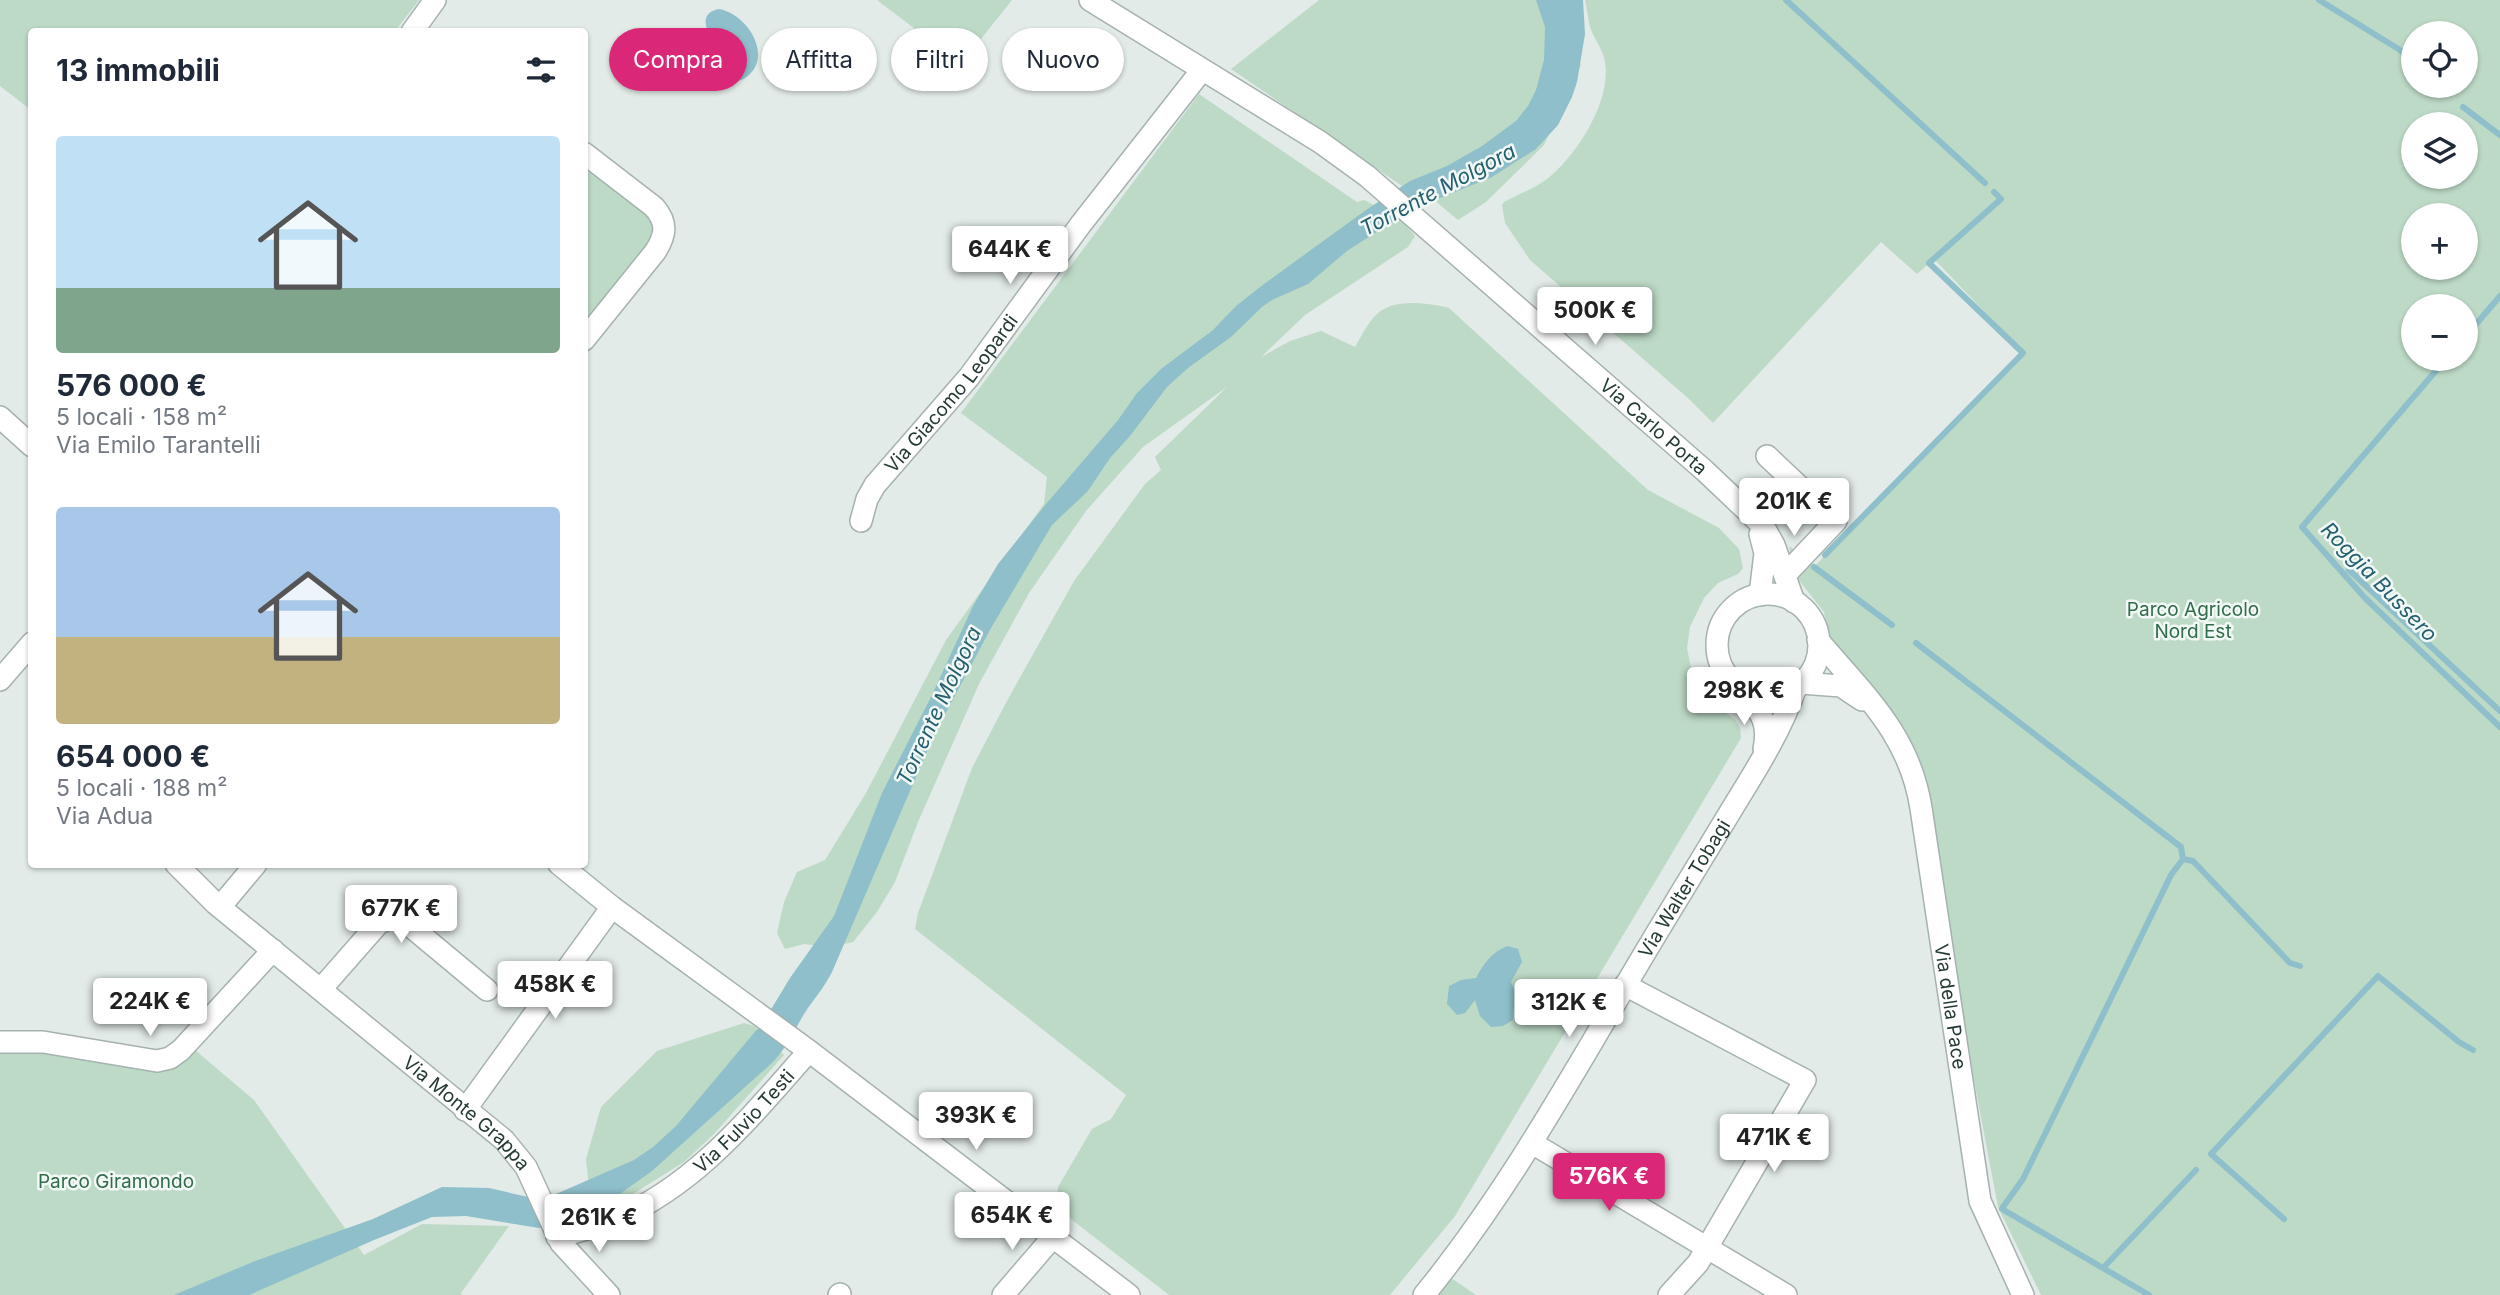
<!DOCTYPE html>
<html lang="it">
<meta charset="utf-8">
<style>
:root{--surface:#fff;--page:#f6f6f7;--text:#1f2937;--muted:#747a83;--accent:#db2777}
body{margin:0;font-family:Inter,sans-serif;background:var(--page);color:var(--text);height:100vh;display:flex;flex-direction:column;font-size:26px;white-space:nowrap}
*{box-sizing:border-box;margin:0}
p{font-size:23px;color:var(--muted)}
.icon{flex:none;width:38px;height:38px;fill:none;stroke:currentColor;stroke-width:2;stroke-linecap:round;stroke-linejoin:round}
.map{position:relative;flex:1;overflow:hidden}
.panel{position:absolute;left:28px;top:28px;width:560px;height:840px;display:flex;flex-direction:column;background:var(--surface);border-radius:7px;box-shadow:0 2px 5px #0004}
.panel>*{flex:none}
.banner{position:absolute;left:609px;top:28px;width:665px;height:63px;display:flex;gap:14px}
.buttons{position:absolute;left:2401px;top:21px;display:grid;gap:14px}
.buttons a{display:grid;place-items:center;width:77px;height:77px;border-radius:50%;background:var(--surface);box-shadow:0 2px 5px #0004;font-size:35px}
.price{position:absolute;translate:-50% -60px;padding:0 16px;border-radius:7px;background:#fff;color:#222;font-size:23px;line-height:46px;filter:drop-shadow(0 2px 4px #0008)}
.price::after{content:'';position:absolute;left:50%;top:42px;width:21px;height:16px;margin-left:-10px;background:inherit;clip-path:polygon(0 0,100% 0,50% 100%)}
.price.active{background:var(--accent);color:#fff}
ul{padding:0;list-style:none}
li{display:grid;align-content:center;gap:14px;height:371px;padding:0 28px}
li span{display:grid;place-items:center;height:217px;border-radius:7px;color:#555}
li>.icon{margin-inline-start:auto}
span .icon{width:126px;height:126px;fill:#fffc;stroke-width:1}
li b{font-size:30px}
h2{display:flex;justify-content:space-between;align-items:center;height:84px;padding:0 28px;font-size:30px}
.chip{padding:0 24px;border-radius:32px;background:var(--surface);box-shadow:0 2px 5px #0004;font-size:24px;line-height:63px}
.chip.active{background:var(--accent);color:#fff}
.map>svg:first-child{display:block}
</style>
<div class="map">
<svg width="2500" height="1295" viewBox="0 0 2500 1295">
<rect width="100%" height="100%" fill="#e2ebe7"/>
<!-- green -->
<path fill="#bddac6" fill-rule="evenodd" d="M0,0H419L395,31L32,32L31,110L0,86Z
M877,0H1012L961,64Z
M1319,0H1565L1581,65L1544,145L1486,202L1458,220L1415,184L1405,188L1231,69Z
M1585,0H2500V1295H2041L1998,1207L1944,921L1920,767L1904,728L1830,644L1824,612L1794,574L1789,546L1815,566L2023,352L1934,259L1917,274L1881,242L1713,423L1689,399L1530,260L1505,223L1502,205L1504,202C1518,194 1534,189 1547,179C1577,156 1612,100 1605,62C1603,49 1594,39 1590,27C1588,18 1587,9 1585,0ZM2413,33H2466V86H2413ZM2413,124H2466V177H2413ZM2413,215H2466V268H2413ZM2413,306H2466V359H2413Z
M1199,94L1357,202L1364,200L1400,218L1415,236L1408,247L1305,315L1261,357L1290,341L1321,331L1355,347C1361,337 1368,322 1377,314C1395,298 1428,303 1449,308L1648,490L1719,528L1739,549L1743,568L1738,574L1718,583L1704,598L1690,627L1687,648L1690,663L1698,685L1715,706L1735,719L1740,728L1741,738L1455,1216L1390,1295H1169L1067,1216L1057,1203L1058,1187L1092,1129L1111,1119L1126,1095L915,929L918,913L972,768L1008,699L1074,581L1145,484L1161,470L1155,457L1227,387L1143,447L1086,511L1029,593L979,684L918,822L895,882L877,912L853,942L831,947L804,944L785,949L777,933L784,902L797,872L825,860L866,793L946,640L1044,504L1047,477L961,413Z
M585,169L647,215L653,226L654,237L585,324Z
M744,1023L754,1026L784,1055L713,1135L684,1162L615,1205H591L586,1159L601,1107L657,1051Z
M195,1050L254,1100L364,1255L422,1224L509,1226L461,1293L462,1295H0V1053H42L161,1071L175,1067Z
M1451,1278L1476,1295H1438Z"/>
<!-- water -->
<path fill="#8fbfca" d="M1536,0H1583L1585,34L1577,82L1572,97L1558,125L1536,149L1492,177L1435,200L1384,227L1347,251L1308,284L1272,300L1262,307L1231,337L1188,368L1167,387L1130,436L1110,458L1088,491L1052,525L991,628L935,733L832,972C824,988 813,1000 804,1014C794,1031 787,1047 773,1062L652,1171L603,1206L571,1222L539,1228L466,1216L432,1217L374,1240L249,1295H174L255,1261L373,1219L442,1187L489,1188L528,1197L556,1194L634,1160L653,1147L676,1126L764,1021L790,978L834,916L882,793L932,695L973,606L998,564L1046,504L1118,420L1137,393L1161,369L1213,330L1236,306L1264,284L1366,210L1410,181L1447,166L1482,146L1516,121L1528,106L1536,90L1544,60L1545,27Z
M719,9C748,14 775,58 745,78C739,82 732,83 724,81C709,69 708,59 714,41C705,29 699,13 719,9Z
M1507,946L1518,949L1522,962L1511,982L1515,991L1513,1020L1503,1026L1491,1027L1480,1016L1475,1000L1465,1013L1457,1015L1447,1004L1449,986L1461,980L1476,978C1484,963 1491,953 1507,946Z"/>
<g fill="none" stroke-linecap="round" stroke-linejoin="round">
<!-- stream -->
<path stroke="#8fbfca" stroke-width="6" d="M1786,0L1985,183
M2319,0L2400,50L2413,63
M2437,86L2444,93
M2463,107L2500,135
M2466,336L2500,296
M2446,359L2302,527L2365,598L2500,727
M1825,555L2023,353L1929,263L2001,199L1994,192
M1814,567L1892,625
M2349,570L2500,711
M1916,643L2181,847L2183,859L2171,875L2023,1179L2003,1207
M2183,859L2193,861L2290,963L2300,966
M2002,1209L2149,1295
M2284,1219L2211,1154L2378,976L2459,1042L2473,1050
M2103,1268L2196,1170"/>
<defs>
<g id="minor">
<path id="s1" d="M1090,0L1320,142L1367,176L1705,471L1764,527L1774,545L1794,602"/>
<path d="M412,32L435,0"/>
<path d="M584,153L654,207C668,223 666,235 655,252L584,340"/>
<path d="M0,417L32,446"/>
<path d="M1767,456L1836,521L1785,575"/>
<path id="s2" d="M861,521L867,499L875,485L969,377L1081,224L1202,70"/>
<circle cx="1768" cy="645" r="51"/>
<path d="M1760,595L1765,553L1760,534"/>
<path id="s3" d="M1818,640C1864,695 1909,733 1921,808L1980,1201L2023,1295"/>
<path d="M0,680L32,643"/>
<path d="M1801,683L1841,686L1862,700"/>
<path d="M1742,689C1759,711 1770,720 1764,749"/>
<path id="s4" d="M176,864L216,904L504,1140L526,1167L561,1243L609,1295"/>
<path d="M559,864L612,907L809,1051L1129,1295"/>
<path d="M220,907L256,864"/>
<path d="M1625,985L1805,1080L1698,1263L1669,1295"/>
<path d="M321,989L378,924L391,917L409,925L487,990"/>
<path d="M0,1042H43L157,1061L170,1058L181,1050L273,950"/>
<path d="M465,1110L612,907"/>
<path d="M1532,1143L1786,1295"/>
<path id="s5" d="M557,1237C576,1232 596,1227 614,1220C697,1185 752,1115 809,1051"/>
<path d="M839,1295L840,1294"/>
<path d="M1003,1295L1053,1237"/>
<path id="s6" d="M1424,1295C1517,1181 1585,1051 1661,926C1686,885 1711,844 1735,804C1758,767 1782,728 1796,687"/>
</g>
</defs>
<!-- minor casing -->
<use href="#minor" stroke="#a5b2ae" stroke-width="24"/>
<!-- minor -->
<use href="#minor" stroke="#fff" stroke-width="21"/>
</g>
<g text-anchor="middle" stroke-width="5" stroke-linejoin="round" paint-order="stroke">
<!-- street labels -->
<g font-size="19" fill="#243a35" stroke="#f2f8f5">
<text dy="7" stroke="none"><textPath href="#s2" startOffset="158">Via Giacomo Leopardi</textPath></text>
<text dy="7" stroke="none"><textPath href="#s1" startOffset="709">Via Carlo Porta</textPath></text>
<text dy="7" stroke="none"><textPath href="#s6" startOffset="483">Via Walter Tobagi</textPath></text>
<text dy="7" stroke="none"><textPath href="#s3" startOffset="401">Via della Pace</textPath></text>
<text dy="7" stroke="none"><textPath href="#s4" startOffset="383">Via Monte Grappa</textPath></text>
<text dy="7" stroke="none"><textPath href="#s5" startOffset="224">Via Fulvio Testi</textPath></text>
</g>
<!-- park labels -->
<g font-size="19" fill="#326d4b" stroke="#f2f8f5">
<text x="2193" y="616">Parco Agricolo<tspan x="2193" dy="22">Nord Est</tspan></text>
<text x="116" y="1188">Parco Giramondo</text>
</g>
<!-- water labels -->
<g font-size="21" font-style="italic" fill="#246070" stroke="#f2f8f5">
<text transform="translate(1438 190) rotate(-28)" y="7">Torrente Molgora</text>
<text transform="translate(2379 582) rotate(46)" y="7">Roggia Bussero</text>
<text transform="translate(939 706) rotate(-65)" y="7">Torrente Molgora</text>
</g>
</g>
</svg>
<div class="buttons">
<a><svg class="icon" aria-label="locate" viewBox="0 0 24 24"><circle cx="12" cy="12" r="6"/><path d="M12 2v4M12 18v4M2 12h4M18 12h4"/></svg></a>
<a><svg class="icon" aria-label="layers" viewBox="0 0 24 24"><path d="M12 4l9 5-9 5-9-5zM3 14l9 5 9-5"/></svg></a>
<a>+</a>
<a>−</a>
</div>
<b class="price" style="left:1010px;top:286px">644K €</b>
<b class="price" style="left:1595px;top:347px">500K €</b>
<b class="price" style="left:1794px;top:538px">201K €</b>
<b class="price" style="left:1744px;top:727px">298K €</b>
<b class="price" style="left:401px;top:945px">677K €</b>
<b class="price" style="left:555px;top:1021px">458K €</b>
<b class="price" style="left:150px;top:1038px">224K €</b>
<b class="price" style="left:1569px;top:1039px">312K €</b>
<b class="price" style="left:976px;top:1152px">393K €</b>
<b class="price" style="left:1774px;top:1174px">471K €</b>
<b class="price active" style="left:1609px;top:1213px">576K €</b>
<b class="price" style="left:1012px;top:1252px">654K €</b>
<b class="price" style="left:599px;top:1254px">261K €</b>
<div class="banner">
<a class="chip active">Compra</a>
<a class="chip">Affitta</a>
<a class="chip">Filtri</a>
<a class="chip">Nuovo</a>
</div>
<section class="panel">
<h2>13 immobili<svg class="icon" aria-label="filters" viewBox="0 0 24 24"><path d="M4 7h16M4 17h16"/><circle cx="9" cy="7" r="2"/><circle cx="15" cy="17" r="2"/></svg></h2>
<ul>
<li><span style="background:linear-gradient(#bfe0f5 70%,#7fa58c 0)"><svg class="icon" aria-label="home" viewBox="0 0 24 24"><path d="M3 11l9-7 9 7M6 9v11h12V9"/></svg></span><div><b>576 000 €</b><p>5 locali · 158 m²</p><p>Via Emilo Tarantelli</p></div></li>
<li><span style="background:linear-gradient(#a9c7e8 60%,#c2b280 0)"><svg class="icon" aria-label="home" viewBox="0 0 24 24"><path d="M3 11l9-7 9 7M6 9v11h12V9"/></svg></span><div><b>654 000 €</b><p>5 locali · 188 m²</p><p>Via Adua</p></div></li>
</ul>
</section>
</div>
